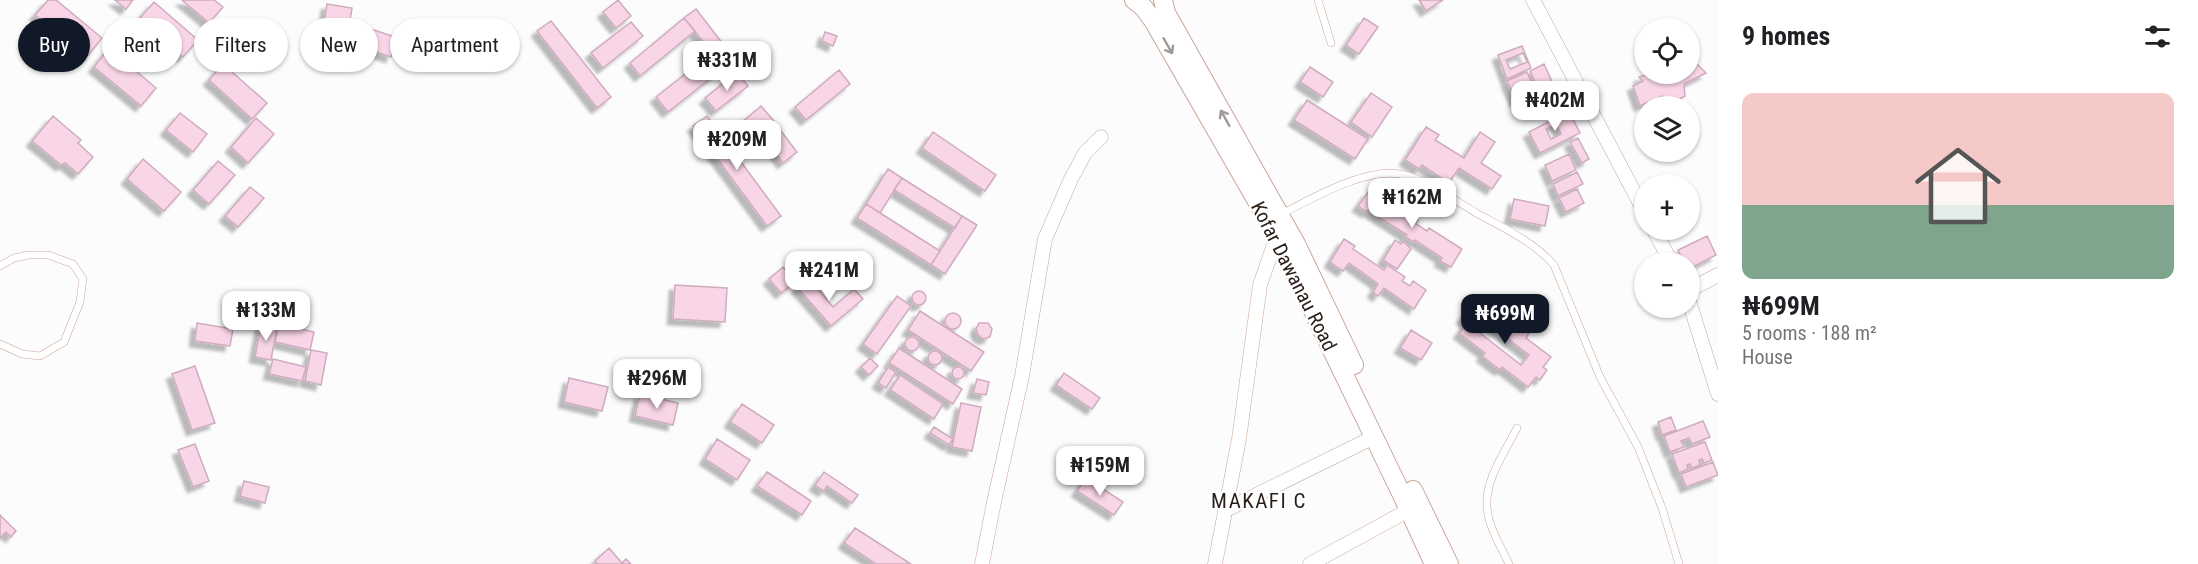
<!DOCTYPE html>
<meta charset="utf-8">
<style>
:root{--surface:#fff;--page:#f6f6f6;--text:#202124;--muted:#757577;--accent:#111827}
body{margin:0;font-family:"Roboto Condensed",sans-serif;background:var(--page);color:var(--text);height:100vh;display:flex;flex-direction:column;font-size:22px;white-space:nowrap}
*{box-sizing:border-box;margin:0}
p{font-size:20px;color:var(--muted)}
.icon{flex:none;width:33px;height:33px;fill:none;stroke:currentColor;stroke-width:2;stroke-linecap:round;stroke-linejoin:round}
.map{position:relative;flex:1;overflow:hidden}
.side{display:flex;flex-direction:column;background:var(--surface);width:480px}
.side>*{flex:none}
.guide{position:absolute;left:18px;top:18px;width:570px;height:54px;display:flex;gap:12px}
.controls{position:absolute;left:1634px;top:18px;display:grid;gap:12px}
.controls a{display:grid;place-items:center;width:66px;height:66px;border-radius:50%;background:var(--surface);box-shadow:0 2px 4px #0004;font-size:30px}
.price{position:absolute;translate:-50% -51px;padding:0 14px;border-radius:12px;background:#fff;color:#222;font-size:20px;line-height:39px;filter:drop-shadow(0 2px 3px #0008)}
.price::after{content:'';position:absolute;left:50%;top:36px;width:18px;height:14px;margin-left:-9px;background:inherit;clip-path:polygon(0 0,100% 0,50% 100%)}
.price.on{background:var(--accent);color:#fff}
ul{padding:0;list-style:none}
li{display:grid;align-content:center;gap:12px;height:318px;padding:0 24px}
li span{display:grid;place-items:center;height:186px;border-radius:12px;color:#555}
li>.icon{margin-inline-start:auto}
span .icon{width:108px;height:108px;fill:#fffc;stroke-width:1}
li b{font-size:26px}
h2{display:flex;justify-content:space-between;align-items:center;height:72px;padding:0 24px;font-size:26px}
.pill{padding:0 21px;border-radius:27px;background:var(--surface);box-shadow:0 2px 4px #0004;font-size:21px;line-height:54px}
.pill.on{background:var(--accent);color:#fff}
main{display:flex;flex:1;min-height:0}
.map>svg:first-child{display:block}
</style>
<main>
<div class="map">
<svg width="1718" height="564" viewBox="0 0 1718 564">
<defs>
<filter id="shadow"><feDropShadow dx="-5.5" dy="5.5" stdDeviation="1.5" flood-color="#0004"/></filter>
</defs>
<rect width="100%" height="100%" fill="#fcfcfc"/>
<!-- building -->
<path fill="#f9d6e7" stroke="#ceacbd" stroke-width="1.5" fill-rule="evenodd" filter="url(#shadow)" d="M48,0H56L102,38L86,58L35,15Z
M115,0H133L126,9Z
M182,0H214L223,7L209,23Z
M618,0L631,16L616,28L603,12Z
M1419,0H1443L1426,11Z
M154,2L198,40L183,57L139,19Z
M327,4L352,8L344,58L319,54Z
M696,9L723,44L712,53L684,18Z
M684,18L695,31L640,76L630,63Z
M1364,18L1378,27L1359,54L1346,45Z
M551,21L611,97L597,108L537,31Z
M631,22L643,36L603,68L591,53Z
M362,26L398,38L391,57L355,45Z
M825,32L837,36L833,46L822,41Z
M723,44L735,59L668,112L656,97Z
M1522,46L1531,68L1507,79L1498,55ZM1523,53L1527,62L1510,69L1506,60Z
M109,48L156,88L141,106L94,67Z
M1689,56L1706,73L1684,84L1685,96L1669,105L1662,96L1654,101L1653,106H1650L1648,102L1640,106L1633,86L1643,81L1639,77L1649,74H1689Z
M223,64L267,103L252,119L209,80Z
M1544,64L1554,86L1540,93L1530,71Z
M1310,67L1333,82L1323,97L1300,82Z
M839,70L850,84L806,120L795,107Z
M737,72L748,86L716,111L705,98Z
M1527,72L1536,92L1516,102L1507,81Z
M1371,93L1392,107L1372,137L1351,122Z
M1307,100L1368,139L1355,159L1294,120Z
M761,106L774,121L739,150L727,135Z
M1569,111L1580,133L1540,153L1529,132ZM1556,124L1561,134L1551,139L1546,129Z
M180,113L207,134L193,152L166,130Z
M53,116L81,140L78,143L93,157L78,174L65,163L61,165L32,141Z
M707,116L781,216L767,226L693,126Z
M256,118L274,134L248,163L231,147Z
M775,123L797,152L783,163L761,133Z
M1426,127L1439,135L1435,140L1464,158L1480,132L1495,142L1481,163L1501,176L1492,189L1459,168L1449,183L1422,165L1419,169L1405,160Z
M933,132L996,175L985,191L922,148Z
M1578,138L1589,159L1582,163L1570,142Z
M1569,154L1576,170L1552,181L1545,165Z
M143,159L181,192L164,211L127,179Z
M218,161L235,175L209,204L193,190Z
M888,169L902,178L880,213L866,204Z
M1577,172L1583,184L1558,196L1553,184Z
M902,178L962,216L955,228L894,190Z
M250,187L264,198L238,227L225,216Z
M1577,189L1584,203L1566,212L1559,198Z
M1368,192L1411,220L1413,217L1418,220L1416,224L1427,231L1429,228L1462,249L1451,267L1440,261L1442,258L1415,240L1414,242L1405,237L1407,235L1368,210L1367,212L1358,206Z
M1514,199L1549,206L1545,226L1510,219Z
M866,204L940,251L931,265L857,218Z
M962,216L977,225L945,274L931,265Z
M1707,236L1716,255L1689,269V262H1684L1678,250Z
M1344,239L1355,246L1353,249L1384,270L1387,265L1405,277L1402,281L1410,286L1413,281L1426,290L1414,309L1384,288L1378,296L1373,292L1378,284L1349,263L1343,271L1330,262Z
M1395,240L1401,244L1403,241L1411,249L1397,269L1383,260Z
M783,267L789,274L793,270L800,278L781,293L769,279Z
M808,277L833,307L854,289L863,299L831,326L797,287Z
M675,285L727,288L725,322L673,319Z
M912 298a7 7 0 1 1 14 0a7 7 0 1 1-14 0Z
M897,296L911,306L877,354L863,344Z
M1482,304L1509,324L1512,320L1529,333L1526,338L1551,357L1543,367L1547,370L1540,380L1536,377L1528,387L1502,367L1500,370L1482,356L1485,353L1459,333L1467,323L1462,318L1469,309L1474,313ZM1488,323L1529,355L1521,365L1480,333Z
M920,311L984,352L971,371L908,330Z
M945 321a8 8 0 1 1 16 0a8 8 0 1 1-16 0Z
M197,323L233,329L230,346L195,341Z
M979,323H988L992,329L990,337L984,339L978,335L976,329Z
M261,324L277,327L271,360L255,357Z
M279,324L314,332L310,350L275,342Z
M1411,330L1432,343L1421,360L1400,348Z
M905 344a7 7 0 1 1 14 0a7 7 0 1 1-14 0Z
M899,348L962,389L953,404L889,363Z
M311,350L327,353L321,385L305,381Z
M928 358a7 7 0 1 1 14 0a7 7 0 1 1-14 0Z
M870,358L878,366L869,375L861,367Z
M273,359L306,367L302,381L269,374Z
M195,366L215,423L192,430L172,374Z
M952 373a6 6 0 1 1 12 0a6 6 0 1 1-12 0Z
M888,367L896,372L886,388L878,383Z
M1064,373L1100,398L1092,409L1056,385Z
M900,375L943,404L934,419L890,390Z
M569,378L608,387L602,411L564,402Z
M977,379L989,382L986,395L973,393Z
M640,394L678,403L673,425L635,416Z
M961,403L981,407L972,451L952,447Z
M742,404L774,425L762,443L730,422Z
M1671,417L1676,430L1662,435L1658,422Z
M1703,421L1710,437L1692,444L1689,438L1681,441L1684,447L1670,452L1664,436Z
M934,427L953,439L949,445L930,433Z
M717,439L750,460L737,480L705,459Z
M1705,442L1712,460L1704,463L1702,459L1699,460L1700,465L1692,468L1690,464L1687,465L1688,469L1679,473L1672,454Z
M195,444L209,481L193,487L178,450Z
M1713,462L1718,475L1686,487L1681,474Z
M767,472L811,501L802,515L757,486Z
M824,472L858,495L852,503L827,486L824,491L815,485Z
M1086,478L1123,502L1114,515L1077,491Z
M244,481L269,487L265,503L240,496Z
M0,515L16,531L11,537L6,532L0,538Z
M855,528L911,564H876L844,543Z
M609,548L622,563L626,559L631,564H598L595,561Z"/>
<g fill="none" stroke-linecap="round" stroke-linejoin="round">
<defs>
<path id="service" d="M1318,0L1331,43
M1279,215C1312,199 1363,168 1400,174C1425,178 1456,201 1478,214C1504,228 1534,242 1554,265L1600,377L1638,447L1662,508L1679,564
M0,266L14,258L29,255H48L73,264L83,279L80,302L64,342L40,356L22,354L0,344
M1509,564C1501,547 1488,526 1487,507C1485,479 1505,452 1517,428"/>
<path id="minor" d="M1533,0L1644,211
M1654,230L1671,262
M1689,290L1718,275
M1689,301L1718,394
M1226,510L1374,437
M982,564L994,502L1022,376L1045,239L1071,179L1085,153L1101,137
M1215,564L1239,439L1260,285L1277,236
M1310,564L1409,510"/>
<path id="tertiary" d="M1134,0L1144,8L1154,22L1277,236L1402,495L1434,564
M1163,0L1166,13L1296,244L1354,365
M1413,490L1449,564"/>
</defs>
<!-- service casing -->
<use href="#service" stroke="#c8a697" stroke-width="8"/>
<!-- minor casing -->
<use href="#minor" stroke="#c8a697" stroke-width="15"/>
<!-- tertiary casing -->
<use href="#tertiary" stroke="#c8a697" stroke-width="20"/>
<!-- service -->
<use href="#service" stroke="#fff" stroke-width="7"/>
<!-- minor -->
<use href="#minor" stroke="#fff" stroke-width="14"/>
<!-- tertiary -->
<use href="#tertiary" stroke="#fff" stroke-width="18"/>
</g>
<!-- one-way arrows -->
<defs><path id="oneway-shaft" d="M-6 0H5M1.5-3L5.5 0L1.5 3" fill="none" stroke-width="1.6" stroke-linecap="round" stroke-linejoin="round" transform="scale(1.5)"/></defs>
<g stroke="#a09a98">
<use href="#oneway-shaft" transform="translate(1168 46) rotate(60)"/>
<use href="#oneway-shaft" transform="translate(1225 118) rotate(-119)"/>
</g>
<g text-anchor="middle" stroke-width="4.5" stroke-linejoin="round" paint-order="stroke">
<!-- street labels -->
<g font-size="20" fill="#2b1e19" stroke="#fff">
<text transform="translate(1294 276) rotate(63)" y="7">Kofar Dawanau Road</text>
</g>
<!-- neighbourhood labels -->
<g font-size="21" letter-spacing="1.5" fill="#2b1e19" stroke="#fff">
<text x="1259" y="508">MAKAFI C</text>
</g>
</g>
</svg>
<div class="controls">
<a><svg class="icon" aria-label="locate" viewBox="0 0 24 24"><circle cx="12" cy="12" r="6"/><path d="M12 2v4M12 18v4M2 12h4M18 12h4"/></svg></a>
<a><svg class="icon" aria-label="layers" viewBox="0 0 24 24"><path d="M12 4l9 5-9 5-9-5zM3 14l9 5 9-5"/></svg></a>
<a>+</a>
<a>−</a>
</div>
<b class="price" style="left:727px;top:92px">₦331M</b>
<b class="price" style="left:1555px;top:132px">₦402M</b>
<b class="price" style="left:737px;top:171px">₦209M</b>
<b class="price" style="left:1412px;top:229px">₦162M</b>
<b class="price" style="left:829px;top:302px">₦241M</b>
<b class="price" style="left:266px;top:342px">₦133M</b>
<b class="price on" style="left:1505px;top:345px">₦699M</b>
<b class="price" style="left:657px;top:410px">₦296M</b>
<b class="price" style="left:1100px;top:497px">₦159M</b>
<div class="guide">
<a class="pill on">Buy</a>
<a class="pill">Rent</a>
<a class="pill">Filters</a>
<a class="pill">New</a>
<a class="pill">Apartment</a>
</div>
</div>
<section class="side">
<h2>9 homes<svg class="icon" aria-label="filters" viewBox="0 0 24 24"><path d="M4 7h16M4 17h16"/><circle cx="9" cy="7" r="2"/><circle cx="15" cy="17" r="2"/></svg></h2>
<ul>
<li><span style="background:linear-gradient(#f6c9c9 60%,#7fa58c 0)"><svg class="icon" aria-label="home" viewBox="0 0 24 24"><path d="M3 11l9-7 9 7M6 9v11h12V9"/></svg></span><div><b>₦699M</b><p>5 rooms · 188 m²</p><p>House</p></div></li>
</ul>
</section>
</main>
